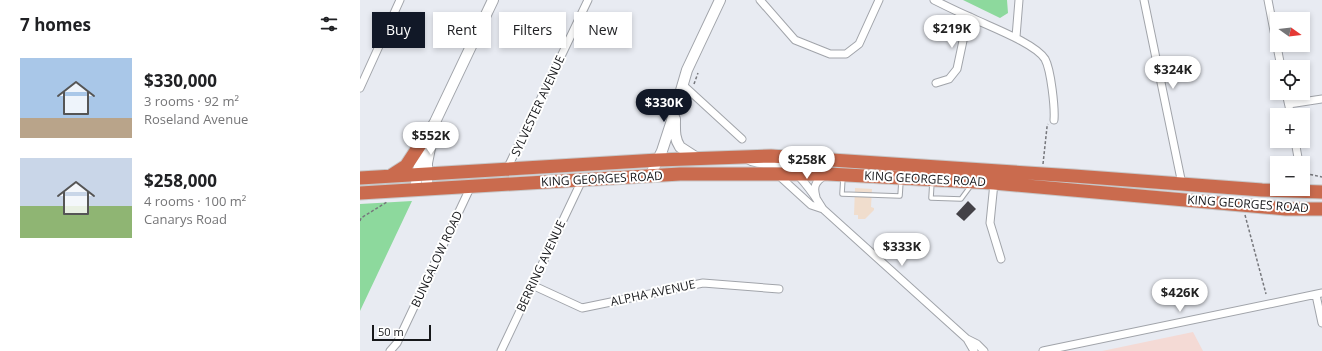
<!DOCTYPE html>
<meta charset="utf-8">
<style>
:root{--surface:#fff;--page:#f6f6f6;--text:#202124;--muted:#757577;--accent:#111827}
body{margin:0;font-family:"Open Sans",sans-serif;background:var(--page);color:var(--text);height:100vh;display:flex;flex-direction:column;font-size:15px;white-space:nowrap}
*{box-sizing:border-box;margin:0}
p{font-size:13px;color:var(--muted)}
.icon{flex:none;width:22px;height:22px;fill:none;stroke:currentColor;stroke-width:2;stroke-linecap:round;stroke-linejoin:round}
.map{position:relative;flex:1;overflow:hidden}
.sheet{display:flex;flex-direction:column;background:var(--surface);width:360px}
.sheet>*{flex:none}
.hud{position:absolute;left:12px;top:12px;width:380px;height:36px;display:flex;gap:8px}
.needle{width:26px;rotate:104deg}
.tools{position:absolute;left:910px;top:12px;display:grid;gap:8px}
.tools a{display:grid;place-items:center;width:40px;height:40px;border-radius:0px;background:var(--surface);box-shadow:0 2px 6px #0003;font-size:20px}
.scale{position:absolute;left:12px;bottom:10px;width:59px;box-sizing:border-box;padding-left:4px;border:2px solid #16171a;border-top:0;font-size:11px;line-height:14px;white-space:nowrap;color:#16171a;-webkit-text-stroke:3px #fff;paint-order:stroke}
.price{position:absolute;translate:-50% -34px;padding:0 9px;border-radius:14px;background:#fff;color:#222;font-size:13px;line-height:26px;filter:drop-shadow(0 1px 2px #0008)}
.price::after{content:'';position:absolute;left:50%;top:24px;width:12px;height:9px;margin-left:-6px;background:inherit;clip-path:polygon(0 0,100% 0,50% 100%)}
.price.selected{background:var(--accent);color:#fff}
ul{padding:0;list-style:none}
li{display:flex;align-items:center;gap:12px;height:100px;padding:0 20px}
li span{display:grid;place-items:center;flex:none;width:112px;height:80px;border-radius:0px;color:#555}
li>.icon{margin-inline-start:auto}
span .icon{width:48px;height:48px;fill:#fffc;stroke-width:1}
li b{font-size:17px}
h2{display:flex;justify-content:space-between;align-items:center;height:48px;padding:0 20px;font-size:17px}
.chip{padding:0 14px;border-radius:0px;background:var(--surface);box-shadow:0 2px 6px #0003;font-size:14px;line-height:36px}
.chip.selected{background:var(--accent);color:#fff}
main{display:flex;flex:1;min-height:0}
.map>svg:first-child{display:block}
</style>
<main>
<section class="sheet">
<h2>7 homes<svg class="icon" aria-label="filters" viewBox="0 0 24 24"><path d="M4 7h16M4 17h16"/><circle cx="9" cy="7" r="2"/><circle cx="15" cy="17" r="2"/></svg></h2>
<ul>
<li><span style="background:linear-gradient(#a9c7e8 75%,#b9a48a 0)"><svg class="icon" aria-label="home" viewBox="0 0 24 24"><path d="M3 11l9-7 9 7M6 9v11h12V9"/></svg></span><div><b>$330,000</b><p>3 rooms · 92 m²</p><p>Roseland Avenue</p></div></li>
<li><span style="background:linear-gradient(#c9d6e8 60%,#8fb573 0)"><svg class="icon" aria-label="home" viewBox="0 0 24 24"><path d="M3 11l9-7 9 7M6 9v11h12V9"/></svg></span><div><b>$258,000</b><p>4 rooms · 100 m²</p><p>Canarys Road</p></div></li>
</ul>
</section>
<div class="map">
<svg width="962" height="351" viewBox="0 0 962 351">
<rect width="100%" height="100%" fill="#e8ebf2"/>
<!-- commercial -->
<path fill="#f0ddcd" d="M495,188L512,189L511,207L514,208V210L505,219H498V215H494Z"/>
<!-- industrial -->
<path fill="#f4dad5" d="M833,332L843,351H742Z"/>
<!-- green -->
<path fill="#8dd99d" d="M603,0H647L648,13L640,18Z
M52,201L0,311V204Z"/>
<!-- building -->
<path fill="#434147" d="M608,201L616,209L604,221L596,214Z"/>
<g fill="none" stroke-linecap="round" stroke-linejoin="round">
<defs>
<path id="lane" d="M483,177L482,194L540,196L541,181
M572,182L571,198L601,199L612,184"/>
<path id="street" d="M400,0L435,40L470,54H486L499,44L519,0
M574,0C586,6 598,12 610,17C628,26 675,43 685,59C691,70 695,108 694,120
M784,0L822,184
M908,0L921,67
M656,37L659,0
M576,83L589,79L597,69L608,17
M322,84L382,139
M0,88L40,0
M926,93L931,115
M929,104L962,99
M935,141L939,163
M386,159C397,166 408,163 420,164C435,166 455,196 463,209L607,339L617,344L624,351
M147,169L228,0
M417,174L451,205L463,209
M634,183L630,223L641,259
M456,197C453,187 455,182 464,176
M172,285L222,308L343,283L419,289
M956,295L962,323
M607,339L614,351
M30,351L37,343L111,186
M141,351L222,180
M683,351L962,293"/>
<path id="secondary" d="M315,119C315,130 314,138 320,147L337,158
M290,176L302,151L315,111L327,70L360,0
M67,189V163L72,138
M55,190C59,165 61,144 75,122L133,0"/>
<path id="highway" d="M32,175L46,166L67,134
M0,178L298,160L411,156L714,176L902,190L962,192
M0,193L320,174H468L634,183L926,209H962"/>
</defs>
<!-- lane casing -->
<use href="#lane" stroke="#a1a4aa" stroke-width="5.5"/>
<!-- street casing -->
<use href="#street" stroke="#a1a4aa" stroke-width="9"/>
<!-- secondary casing -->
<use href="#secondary" stroke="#a1a4aa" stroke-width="12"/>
<!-- highway casing -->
<use href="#highway" stroke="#c7c7c8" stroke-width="15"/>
<!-- path -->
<path stroke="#76777c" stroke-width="1.5" stroke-dasharray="3 2" stroke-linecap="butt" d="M334,84L338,73
M683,164L687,127L688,124
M943,168L948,174L962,177
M885,215L906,294
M0,221L1,218L27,202"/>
<!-- lane -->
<use href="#lane" stroke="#fff" stroke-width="3.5"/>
<!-- street -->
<use href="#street" stroke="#fff" stroke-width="7"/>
<!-- secondary -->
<use href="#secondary" stroke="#fff" stroke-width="10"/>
<!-- highway -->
<use href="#highway" stroke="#ca6b4e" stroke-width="13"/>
</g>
<g text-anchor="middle" stroke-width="4" stroke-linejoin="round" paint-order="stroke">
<!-- street labels -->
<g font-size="12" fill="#16171a" stroke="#fff">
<text transform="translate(178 106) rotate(-65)" y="4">SYLVESTER AVENUE</text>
<text transform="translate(242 179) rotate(-3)" y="4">KING GEORGES ROAD</text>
<text transform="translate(565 179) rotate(3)" y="4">KING GEORGES ROAD</text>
<text transform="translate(888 204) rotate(4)" y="4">KING GEORGES ROAD</text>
<text transform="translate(77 259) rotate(-65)" y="4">BUNGALOW ROAD</text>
<text transform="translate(181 266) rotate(-65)" y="4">BERRING AVENUE</text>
<text transform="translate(293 293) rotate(-12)" y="4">ALPHA AVENUE</text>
</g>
</g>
</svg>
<div class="tools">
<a><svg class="needle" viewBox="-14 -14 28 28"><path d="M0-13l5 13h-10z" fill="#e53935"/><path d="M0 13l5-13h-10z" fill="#757577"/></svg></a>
<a><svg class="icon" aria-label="locate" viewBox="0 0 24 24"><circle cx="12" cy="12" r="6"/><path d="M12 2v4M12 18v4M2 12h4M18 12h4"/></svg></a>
<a>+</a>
<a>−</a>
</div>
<div class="scale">50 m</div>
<b class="price" style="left:592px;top:49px">$219K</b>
<b class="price" style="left:813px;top:90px">$324K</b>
<b class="price selected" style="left:304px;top:123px">$330K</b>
<b class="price" style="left:71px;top:156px">$552K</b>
<b class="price" style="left:447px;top:180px">$258K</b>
<b class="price" style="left:542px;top:267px">$333K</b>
<b class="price" style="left:820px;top:313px">$426K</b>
<div class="hud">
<a class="chip selected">Buy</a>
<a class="chip">Rent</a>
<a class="chip">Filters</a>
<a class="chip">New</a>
</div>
</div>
</main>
